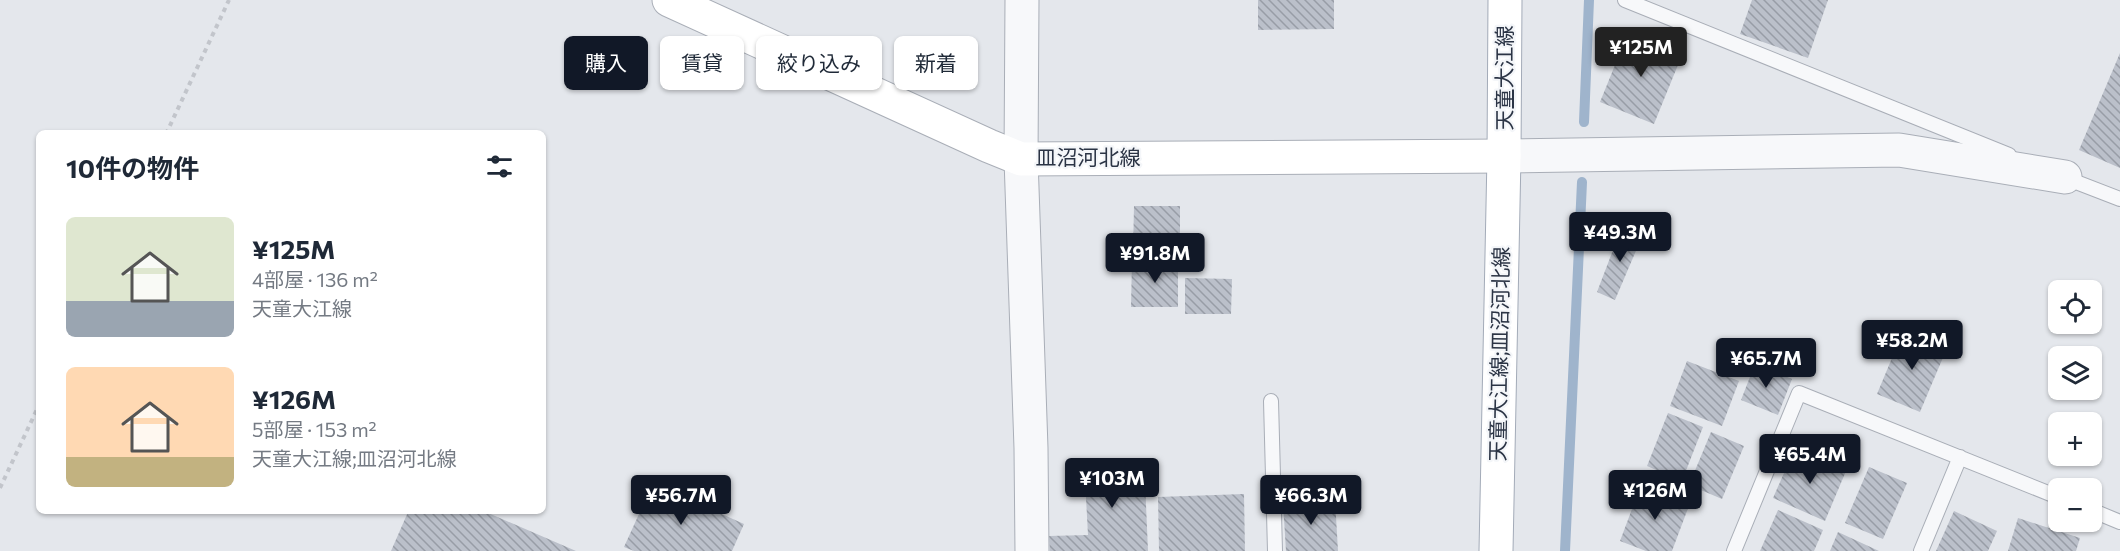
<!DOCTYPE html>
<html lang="ja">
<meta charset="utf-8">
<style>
:root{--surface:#fff;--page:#f6f6f7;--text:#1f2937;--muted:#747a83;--accent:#111827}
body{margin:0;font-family:Commissioner,"Noto Sans JP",sans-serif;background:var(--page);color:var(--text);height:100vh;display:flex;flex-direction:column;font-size:22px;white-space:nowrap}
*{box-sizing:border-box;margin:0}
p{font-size:20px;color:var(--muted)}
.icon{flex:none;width:33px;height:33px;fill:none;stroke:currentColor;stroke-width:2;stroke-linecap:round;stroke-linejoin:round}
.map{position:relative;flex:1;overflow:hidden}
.panel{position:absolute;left:36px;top:130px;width:510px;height:384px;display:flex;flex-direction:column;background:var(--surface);border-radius:9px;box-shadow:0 2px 4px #0004}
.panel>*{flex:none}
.hud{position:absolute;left:564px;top:36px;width:570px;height:54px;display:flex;gap:12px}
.tools{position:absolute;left:2048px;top:280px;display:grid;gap:12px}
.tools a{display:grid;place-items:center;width:54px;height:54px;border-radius:9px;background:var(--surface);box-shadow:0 2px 4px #0004;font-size:30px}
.price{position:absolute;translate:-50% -51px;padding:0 14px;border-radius:6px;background:var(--accent);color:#fff;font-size:20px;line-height:39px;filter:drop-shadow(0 2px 3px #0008)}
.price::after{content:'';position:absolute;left:50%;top:36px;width:18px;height:14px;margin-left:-9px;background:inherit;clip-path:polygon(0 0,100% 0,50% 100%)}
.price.current{background:#222;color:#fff}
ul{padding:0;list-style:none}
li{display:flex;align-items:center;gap:18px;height:150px;padding:0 30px}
li span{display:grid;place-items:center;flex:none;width:168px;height:120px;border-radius:9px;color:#555}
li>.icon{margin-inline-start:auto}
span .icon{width:72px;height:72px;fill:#fffc;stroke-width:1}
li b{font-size:26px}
h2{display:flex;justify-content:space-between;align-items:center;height:72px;padding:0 30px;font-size:26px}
.tag{padding:0 21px;border-radius:9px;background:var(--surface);box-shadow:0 2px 4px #0004;font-size:21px;line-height:54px}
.tag.current{background:var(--accent);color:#fff}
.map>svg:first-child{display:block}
</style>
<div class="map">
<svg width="2120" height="551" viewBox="0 0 2120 551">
<defs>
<pattern id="building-back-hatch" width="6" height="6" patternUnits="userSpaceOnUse" patternTransform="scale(1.5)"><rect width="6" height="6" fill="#bbc0ca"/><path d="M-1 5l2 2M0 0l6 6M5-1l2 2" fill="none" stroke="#989da6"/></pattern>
</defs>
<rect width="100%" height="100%" fill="#e4e7ec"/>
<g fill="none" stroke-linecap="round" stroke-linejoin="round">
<!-- stream -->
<path stroke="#9fb4cc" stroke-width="10" d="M1584,122L1589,0
M1565,551L1582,182"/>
</g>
<!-- building -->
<path fill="url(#building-back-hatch)" d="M1258,0H1334V29L1258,30Z
M1752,0H1828L1808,58L1740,34Z
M1628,33L1682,55L1654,124L1600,102Z
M2120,53V168L2079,150Z
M1134,206H1180V252H1133Z
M1621,229L1644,232L1615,300L1597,292Z
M1132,260L1178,261V307H1131Z
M1185,278L1232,279L1231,314H1185Z
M1904,329L1947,348L1920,412L1877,394Z
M1687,361L1739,381L1722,426L1670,406Z
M1755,364L1792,379L1778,415L1741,400Z
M1668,413L1703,427L1682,481L1647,466Z
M1711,432L1744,446L1722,499L1689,485Z
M1795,448L1846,471L1825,521L1773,498Z
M1144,458L1148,551H1050L1049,536L1088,535L1084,460Z
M1869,467L1907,483L1883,539L1845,523Z
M653,483L744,524L732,551H634L624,547Z
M1641,485L1690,503L1672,551H1646L1620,541Z
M1244,494L1245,551H1159L1158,497Z
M1335,499L1338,551H1286L1283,502Z
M1778,510L1823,530L1814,551H1760Z
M1954,511L1997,531L1988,551H1936Z
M408,512H486L576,551H391Z
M2018,518L2080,538L2076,551H2008Z
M1838,532L1879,551H1830Z"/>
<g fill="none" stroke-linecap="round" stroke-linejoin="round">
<defs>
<path id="service" d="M1625,0L2009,155
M2063,177L2120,199
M1271,401L1275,551
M2091,510L2120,522
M1734,551L1799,393L2058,497
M1921,551L1960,457"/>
<path id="tertiary" d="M1022,0L1021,159L1031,448L1032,551
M1504,156L1899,150L2065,177"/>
<path id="secondary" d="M669,0L989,146L1021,159L1504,156"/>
<path id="primary" d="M1496,551L1504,156L1505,0"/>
</defs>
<!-- service casing -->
<use href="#service" stroke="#a9aeb7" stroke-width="16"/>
<!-- tertiary casing -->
<use href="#tertiary" stroke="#a9aeb7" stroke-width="35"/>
<!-- secondary casing -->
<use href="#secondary" stroke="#a9aeb7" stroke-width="35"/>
<!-- primary casing -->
<use href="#primary" stroke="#a3abb8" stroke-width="35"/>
<!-- path -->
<path stroke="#c2c5cb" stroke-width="4" stroke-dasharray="4.5 4.5" stroke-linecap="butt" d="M166,134L229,0
M0,488L39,405"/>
<!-- service -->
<use href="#service" stroke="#f7f8fa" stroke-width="14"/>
<!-- tertiary -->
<use href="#tertiary" stroke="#f7f8fa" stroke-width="33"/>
<!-- secondary -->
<use href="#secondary" stroke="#fff" stroke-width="33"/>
<!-- primary -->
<use href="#primary" stroke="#fff" stroke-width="33"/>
</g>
<g text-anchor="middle" stroke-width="4.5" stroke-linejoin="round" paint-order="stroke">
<!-- street labels -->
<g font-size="21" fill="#2b3445" stroke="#f4f6f9">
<text transform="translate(1505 78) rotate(-90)" y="7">天童大江線</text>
<text x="1088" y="165">皿沼河北線</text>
<text transform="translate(1500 354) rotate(-89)" y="7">天童大江線;皿沼河北線</text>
</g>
</g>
</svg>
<div class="tools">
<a><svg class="icon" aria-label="locate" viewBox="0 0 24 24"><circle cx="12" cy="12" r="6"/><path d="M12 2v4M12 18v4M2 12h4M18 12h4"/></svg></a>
<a><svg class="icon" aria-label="layers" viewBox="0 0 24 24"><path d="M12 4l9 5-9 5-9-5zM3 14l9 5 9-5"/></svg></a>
<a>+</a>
<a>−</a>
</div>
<b class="price current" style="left:1641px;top:78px">¥125M</b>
<b class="price" style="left:1620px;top:263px">¥49.3M</b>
<b class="price" style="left:1155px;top:284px">¥91.8M</b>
<b class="price" style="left:1912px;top:371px">¥58.2M</b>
<b class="price" style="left:1766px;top:389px">¥65.7M</b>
<b class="price" style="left:1810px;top:485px">¥65.4M</b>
<b class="price" style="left:1112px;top:509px">¥103M</b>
<b class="price" style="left:1655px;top:521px">¥126M</b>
<b class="price" style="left:681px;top:526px">¥56.7M</b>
<b class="price" style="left:1311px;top:526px">¥66.3M</b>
<div class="hud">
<a class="tag current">購入</a>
<a class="tag">賃貸</a>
<a class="tag">絞り込み</a>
<a class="tag">新着</a>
</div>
<section class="panel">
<h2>10件の物件<svg class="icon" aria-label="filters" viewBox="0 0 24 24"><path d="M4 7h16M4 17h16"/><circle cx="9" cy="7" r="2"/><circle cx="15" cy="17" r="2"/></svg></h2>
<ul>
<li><span style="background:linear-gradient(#dfe7d0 70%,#9aa5b1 0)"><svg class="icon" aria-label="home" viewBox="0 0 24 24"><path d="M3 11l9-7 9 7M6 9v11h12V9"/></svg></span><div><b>¥125M</b><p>4部屋 · 136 m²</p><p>天童大江線</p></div></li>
<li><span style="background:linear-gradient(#ffd9b3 75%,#c2b280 0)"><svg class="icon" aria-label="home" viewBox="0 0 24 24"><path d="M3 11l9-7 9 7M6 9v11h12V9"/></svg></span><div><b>¥126M</b><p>5部屋 · 153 m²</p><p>天童大江線;皿沼河北線</p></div></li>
</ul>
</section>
</div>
